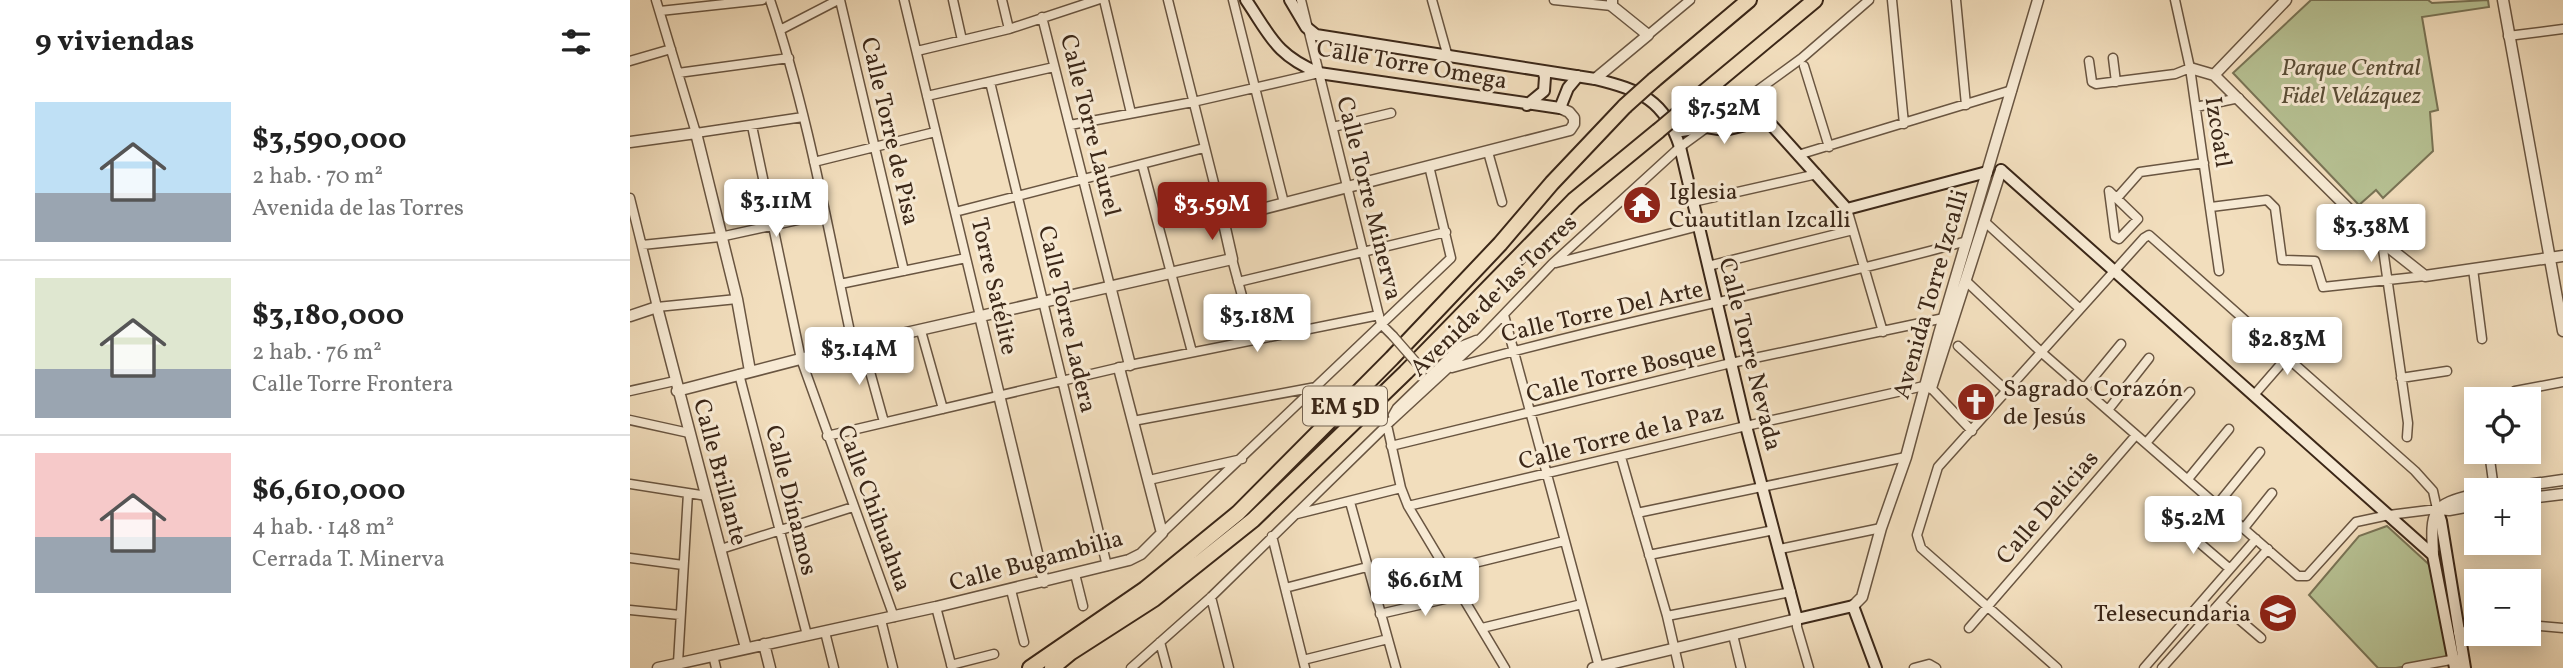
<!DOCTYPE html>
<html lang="es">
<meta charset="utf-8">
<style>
:root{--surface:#fff;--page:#f2f2f2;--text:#222;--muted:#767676;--line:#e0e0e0;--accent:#8f2418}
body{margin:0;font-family:Vollkorn,serif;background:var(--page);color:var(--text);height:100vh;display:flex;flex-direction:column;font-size:26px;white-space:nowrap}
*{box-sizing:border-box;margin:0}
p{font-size:23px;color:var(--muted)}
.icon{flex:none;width:38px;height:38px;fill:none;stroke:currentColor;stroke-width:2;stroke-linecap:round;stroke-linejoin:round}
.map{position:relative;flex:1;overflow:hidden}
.drawer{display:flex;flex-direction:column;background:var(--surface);width:630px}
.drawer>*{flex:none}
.fabs{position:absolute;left:1834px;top:387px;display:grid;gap:14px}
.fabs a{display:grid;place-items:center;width:77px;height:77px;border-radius:0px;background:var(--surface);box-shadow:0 4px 18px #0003;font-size:35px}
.price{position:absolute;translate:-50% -60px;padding:0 16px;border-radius:7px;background:#fff;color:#222;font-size:23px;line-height:46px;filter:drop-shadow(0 2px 4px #0008)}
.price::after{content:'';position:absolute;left:50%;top:42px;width:21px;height:16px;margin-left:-10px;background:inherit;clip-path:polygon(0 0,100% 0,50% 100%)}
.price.selected{background:var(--accent);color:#fff}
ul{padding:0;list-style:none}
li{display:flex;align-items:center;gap:21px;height:175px;padding:0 35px}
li+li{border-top:2px solid var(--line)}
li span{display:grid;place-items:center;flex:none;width:196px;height:140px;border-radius:0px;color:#555}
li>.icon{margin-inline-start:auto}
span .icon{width:84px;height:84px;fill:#fffc;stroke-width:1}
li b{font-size:30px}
h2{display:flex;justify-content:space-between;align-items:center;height:84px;padding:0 35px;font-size:30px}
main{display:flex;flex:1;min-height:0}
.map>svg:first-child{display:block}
</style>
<main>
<section class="drawer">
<h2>9 viviendas<svg class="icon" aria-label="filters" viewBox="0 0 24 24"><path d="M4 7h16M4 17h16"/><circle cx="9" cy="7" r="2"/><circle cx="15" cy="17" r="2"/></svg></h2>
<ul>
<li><span style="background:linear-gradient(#bfe0f5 65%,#9aa5b1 0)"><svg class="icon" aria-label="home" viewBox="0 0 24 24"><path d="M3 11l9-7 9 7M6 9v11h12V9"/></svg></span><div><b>$3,590,000</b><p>2 hab. · 70 m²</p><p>Avenida de las Torres</p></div></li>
<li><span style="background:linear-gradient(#dfe7d0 65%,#9aa5b1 0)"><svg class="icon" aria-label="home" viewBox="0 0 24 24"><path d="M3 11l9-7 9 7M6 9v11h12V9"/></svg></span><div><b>$3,180,000</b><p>2 hab. · 76 m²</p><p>Calle Torre Frontera</p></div></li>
<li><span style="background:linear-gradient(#f6c9c9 60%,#9aa5b1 0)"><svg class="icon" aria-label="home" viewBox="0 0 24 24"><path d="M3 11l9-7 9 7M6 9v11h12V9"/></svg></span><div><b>$6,610,000</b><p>4 hab. · 148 m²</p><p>Cerrada T. Minerva</p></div></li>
</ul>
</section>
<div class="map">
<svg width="1933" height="668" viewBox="0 0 1933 668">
<rect width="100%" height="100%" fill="#f2debd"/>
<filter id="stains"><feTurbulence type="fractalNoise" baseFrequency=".00286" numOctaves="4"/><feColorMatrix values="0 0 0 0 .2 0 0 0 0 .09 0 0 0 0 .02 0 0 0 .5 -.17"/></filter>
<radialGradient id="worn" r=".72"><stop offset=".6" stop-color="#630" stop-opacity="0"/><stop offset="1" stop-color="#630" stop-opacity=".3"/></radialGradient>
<!-- green -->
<path fill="#b7c294" stroke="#797456" stroke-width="2" d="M1681,0H1798L1802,3L1858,0L1859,7L1792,17L1808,110L1800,112L1803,151L1753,198L1746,190L1729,205L1603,73Z
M1757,526L1804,569L1819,658L1766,668H1748L1679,595L1729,536Z"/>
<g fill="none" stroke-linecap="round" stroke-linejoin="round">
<defs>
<path id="minor" d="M26,0L66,133L173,117
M140,0C178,112 198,230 223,346
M210,0L274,271
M274,0L350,316
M323,0L332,40
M372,0L379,29
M474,0L501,113
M538,0L593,219
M603,0L654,203
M671,0L751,324L763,336
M802,0L818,57
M924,0L982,6
M1262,0L1274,124
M1326,0L1336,105
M1545,0L1560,68L1589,271
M30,11L132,0
M412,17L480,286
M150,30L208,0
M1018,35L1060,0
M1878,36L1933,29
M287,51L379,29L467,0
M1483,58L1486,82
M0,61L41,49
M1459,61L1462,82L1466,84L1545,74L1560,68
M1174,66L1199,147
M48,73L159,58
M360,82L477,566
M297,96L424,67
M1118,99L1137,120
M1566,107L1609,98
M440,125L563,102L689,73
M122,126L171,359L264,617
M703,127L761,113
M858,152L872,202
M1168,155L1382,90
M184,162L305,132
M512,164L562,352
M1479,191L1508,219L1489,239L1485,237Z
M0,198L27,307L107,299
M1487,198L1510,172L1574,163
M1063,202L1187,174
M1581,207L1637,200L1645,208L1652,260L1685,261L1693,287L1795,276
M1217,209L1253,332
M325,212L574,148
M1354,221L1449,308
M1752,242L1778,423L1777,437
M12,245L90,237L195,214
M602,259L624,340
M926,263L1069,226
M1078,266L1223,230
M1843,269L1852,339
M1336,281L1411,352L1668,576H1677L1726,522L1759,515L1807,509L1803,491L1785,471L1519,235L1514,238L1308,467L1287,535L1291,548L1427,668
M608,282L816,232
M210,284L336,258
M874,315L969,667
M291,331L313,409
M232,343L254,422
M1328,346L1377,391
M822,368C992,320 1167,288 1337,241
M109,374L177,635
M1771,378L1817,371
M1454,389L1491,344
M0,391L45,381
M1885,391L1933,382
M1624,395L1657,357
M1478,410L1519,358
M763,415L767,408L831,346L846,340
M0,420L59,433
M503,421L686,387
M757,425L771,488L778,506L875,668
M197,436L500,365L749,315
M1516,443L1560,392
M761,446L1101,363L1314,318
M1859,452L1864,489
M991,457L1037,616L1049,668
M1558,479L1599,429
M519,480L612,459
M0,484L77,496
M720,502L766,668
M1587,505L1630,452
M778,506L1116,426L1294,386L1301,388L1342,431
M1007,513L1276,457
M667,514L771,488
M1544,521L1600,569
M1614,528L1642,493
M532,533L821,258L799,166
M642,536L675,668
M91,549L223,507
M1150,549L1251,528
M1019,555L1144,530
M0,558L53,565
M816,570L934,541
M445,574L453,606
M655,588L737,567
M381,590L394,642
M581,597L599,668
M1590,603L1631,638
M306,607L322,668
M0,610L50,615
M750,614L832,595
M1037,616L1161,592
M1167,619V627L1179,668
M251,620L263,668
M1899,625L1933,628
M852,628L952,604
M1339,628L1506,435
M195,632L204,668
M1828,632L1846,630
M1103,635L1111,668
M530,642L537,668
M83,655L86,668
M673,660L758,639
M48,663L58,493
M321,665L364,654
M501,668L581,597L761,421L852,337L922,264L1050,147L1172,58L1239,0
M1284,668L1299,664L1306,668
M1514,668L1626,539
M1532,668L1638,549
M1777,668L1826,659"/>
<path id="tertiary" d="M1873,0L1933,331
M1560,68L1584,75L1656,0
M1584,75L1752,242L1795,276L1933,256
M965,79L1018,35L982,6V0
M0,142L66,133L107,299L120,371
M480,286L500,365
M0,316L27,307L116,648
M350,316L414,582
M1301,388L1371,170
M47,391L232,343L602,259L593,219L940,130L944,124V118L939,112L930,108
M1861,490L1933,480
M1899,498L1933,494
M1807,509L1819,510L1846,505
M1803,555C1801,510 1801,505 1846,494
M1223,606L1232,597L1251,528L1276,457L1309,334L1408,0
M134,644L140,668
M28,668L306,607L499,560L511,554L532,533L489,368
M963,668L1167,619"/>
<path id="secondary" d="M616,0C641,37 646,55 689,73L930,108L938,88L948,76
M660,0L676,27L686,35L965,79C1010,90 1035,100 1050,147L1116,426L1167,619L1223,606L1246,668
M897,105L914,91L915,77L913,71
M1045,132L1076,127L1095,130L1137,120L1217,209L1357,172
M1371,170L1803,555L1825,668
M1807,509L1811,521L1835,668"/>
<path id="motorway" d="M1024,80L1119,0
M1054,109L1185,0
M400,668L515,589L608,513L762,358L870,244L922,183L995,106
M422,668L440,653L524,599L623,520L776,372L944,200L1028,131"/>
</defs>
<!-- minor casing -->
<use href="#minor" stroke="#695541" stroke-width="11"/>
<!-- tertiary casing -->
<use href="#tertiary" stroke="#695541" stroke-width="13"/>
<!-- secondary casing -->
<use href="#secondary" stroke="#3b2718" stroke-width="14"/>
<!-- motorway casing -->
<use href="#motorway" stroke="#3b2718" stroke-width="18"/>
<!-- minor -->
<use href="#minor" stroke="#f7ead4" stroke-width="8"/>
<!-- tertiary -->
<use href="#tertiary" stroke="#f7ead4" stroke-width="10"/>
<!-- secondary -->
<use href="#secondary" stroke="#f7ead4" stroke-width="10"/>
<!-- motorway -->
<use href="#motorway" stroke="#f2debd" stroke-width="14"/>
<defs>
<path id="minor-bridge" d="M763,336L791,368"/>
<path id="motorway-bridge" d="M995,106L1024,80
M1028,131L1054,109"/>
</defs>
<!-- minor-bridge casing -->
<use href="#minor-bridge" stroke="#695541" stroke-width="11" stroke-linecap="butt"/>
<!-- motorway-bridge casing -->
<use href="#motorway-bridge" stroke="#3b2718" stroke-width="18" stroke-linecap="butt"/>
<!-- minor-bridge -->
<use href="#minor-bridge" stroke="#f7ead4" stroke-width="8"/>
<!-- motorway-bridge -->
<use href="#motorway-bridge" stroke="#f2debd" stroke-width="14"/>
</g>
<!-- icons -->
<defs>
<symbol id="temple-disc" viewBox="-11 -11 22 22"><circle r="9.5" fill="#8f2418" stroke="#f7ead4"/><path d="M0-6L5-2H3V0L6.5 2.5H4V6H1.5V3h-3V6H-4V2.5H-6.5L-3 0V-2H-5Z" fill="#fff"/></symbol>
<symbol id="church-disc" viewBox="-11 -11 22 22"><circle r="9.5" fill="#8f2418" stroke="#f7ead4"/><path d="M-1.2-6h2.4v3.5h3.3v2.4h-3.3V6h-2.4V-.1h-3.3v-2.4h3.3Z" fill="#fff"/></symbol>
<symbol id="school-disc" viewBox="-11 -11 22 22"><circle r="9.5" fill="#8f2418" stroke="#f7ead4"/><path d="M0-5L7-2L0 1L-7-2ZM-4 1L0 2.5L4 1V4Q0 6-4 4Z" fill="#fff"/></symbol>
</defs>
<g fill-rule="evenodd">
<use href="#temple-disc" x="990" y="183" width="44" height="44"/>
<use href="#church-disc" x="1324" y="380" width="44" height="44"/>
<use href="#school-disc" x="1626" y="591" width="44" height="44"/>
</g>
<g text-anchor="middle" stroke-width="6" stroke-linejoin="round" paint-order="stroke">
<!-- shield labels -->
<rect fill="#f7ead4" stroke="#736250" stroke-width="2" x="673" y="386.5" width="84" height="39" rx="5"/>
<g font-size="23" font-weight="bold" fill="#3b2718">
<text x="715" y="414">EM 5D</text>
</g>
<!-- street labels -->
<g font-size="24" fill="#3b2718" stroke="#f7ead4">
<text transform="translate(782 64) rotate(10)" y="8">Calle Torre Omega</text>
<text transform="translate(461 125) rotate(76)" y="8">Calle Torre Laurel</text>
<text transform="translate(261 131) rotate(77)" y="8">Calle Torre de Pisa</text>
<text transform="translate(1589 132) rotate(81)" y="8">Izcóatl</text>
<text transform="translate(740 198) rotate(76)" y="8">Calle Torre Minerva</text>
<text transform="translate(365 286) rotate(77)" y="8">Torre Satélite</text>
<text transform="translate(1300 294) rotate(-74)" y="8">Avenida Torre Izcalli</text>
<text transform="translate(863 295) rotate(-44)" y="8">Avenida de las Torres</text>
<text transform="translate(972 311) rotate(-13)" y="8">Calle Torre Del Arte</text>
<text transform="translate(438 319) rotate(77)" y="8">Calle Torre Ladera</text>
<text transform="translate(1121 354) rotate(76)" y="8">Calle Torre Nevada</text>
<text transform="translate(991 371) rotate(-14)" y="8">Calle Torre Bosque</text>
<text transform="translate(991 436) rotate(-14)" y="8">Calle Torre de la Paz</text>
<text transform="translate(91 472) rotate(75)" y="8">Calle Brillante</text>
<text transform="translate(162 500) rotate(76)" y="8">Calle Dínamos</text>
<text transform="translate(1417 507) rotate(-49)" y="8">Calle Delicias</text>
<text transform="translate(245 508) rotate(70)" y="8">Calle Chihuahua</text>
<text transform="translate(406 560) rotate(-15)" y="8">Calle Bugambilia</text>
</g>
<!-- park labels -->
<g font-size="24" font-style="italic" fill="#5a4e37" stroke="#f7ead4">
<text x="1721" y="75">Parque Central<tspan x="1721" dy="28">Fidel Velázquez</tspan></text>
</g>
<!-- poi labels -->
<g font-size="24" fill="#3b2718" stroke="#f7ead4" text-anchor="start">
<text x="1039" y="199">Iglesia<tspan x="1039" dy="28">Cuautitlan Izcalli</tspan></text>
<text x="1373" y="396">Sagrado Corazón<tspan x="1373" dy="28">de Jesús</tspan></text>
<text x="1621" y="621" text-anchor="end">Telesecundaria</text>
</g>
</g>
<rect width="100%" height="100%" filter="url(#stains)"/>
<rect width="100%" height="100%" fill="url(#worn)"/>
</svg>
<div class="fabs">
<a><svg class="icon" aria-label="locate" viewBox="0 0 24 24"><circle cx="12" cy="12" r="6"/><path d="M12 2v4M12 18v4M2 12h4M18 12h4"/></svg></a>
<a>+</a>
<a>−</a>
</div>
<b class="price" style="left:1094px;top:146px">$7.52M</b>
<b class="price" style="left:146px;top:239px">$3.11M</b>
<b class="price selected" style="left:582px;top:242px">$3.59M</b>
<b class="price" style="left:1741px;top:264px">$3.38M</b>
<b class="price" style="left:627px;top:354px">$3.18M</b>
<b class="price" style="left:1657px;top:377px">$2.83M</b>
<b class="price" style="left:229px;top:387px">$3.14M</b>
<b class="price" style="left:1563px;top:556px">$5.2M</b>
<b class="price" style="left:795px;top:618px">$6.61M</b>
</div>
</main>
